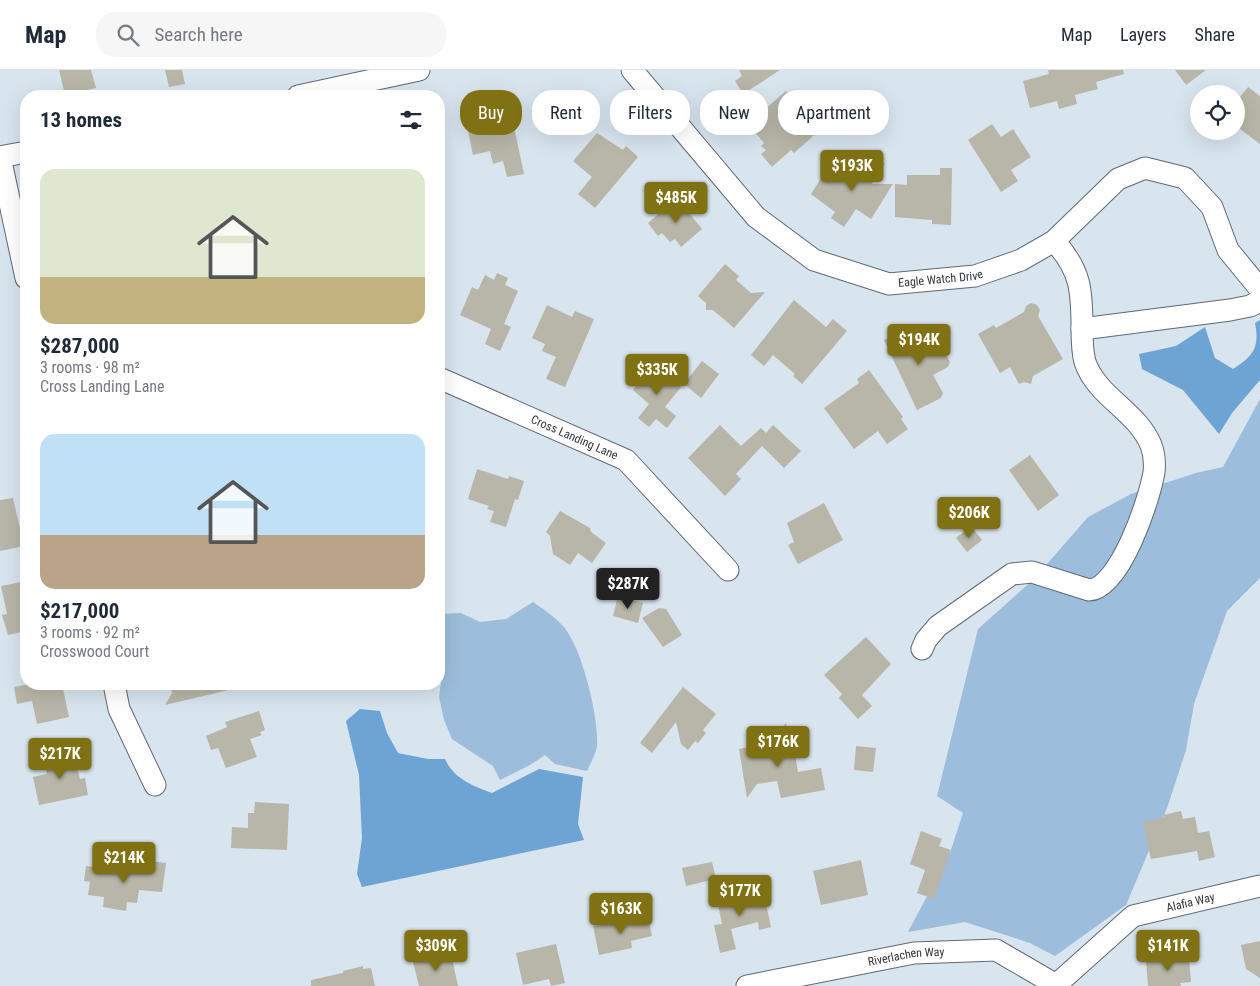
<!DOCTYPE html>
<meta charset="utf-8">
<style>
:root{--surface:#fff;--page:#f6f6f7;--text:#1f2937;--muted:#747a83;--line:#e0e1e3;--accent:#807112}
body{margin:0;font-family:"Roboto Condensed",sans-serif;background:var(--page);color:var(--text);height:100vh;display:flex;flex-direction:column;font-size:19px;white-space:nowrap}
*{box-sizing:border-box;margin:0}
p{font-size:16px;color:var(--muted)}
.icon{flex:none;width:28px;height:28px;fill:none;stroke:currentColor;stroke-width:2;stroke-linecap:round;stroke-linejoin:round}
.map{position:relative;flex:1;overflow:hidden}
.panel{position:absolute;left:20px;top:20px;width:425px;height:600px;display:flex;flex-direction:column;background:var(--surface);border-radius:20px;box-shadow:0 5px 20px #0002}
.panel>*{flex:none}
.hud{position:absolute;left:460px;top:20px;width:475px;height:45px;display:flex;gap:10px}
.controls{position:absolute;left:1190px;top:15px;display:grid;gap:10px}
.controls a{display:grid;place-items:center;width:55px;height:55px;border-radius:50%;background:var(--surface);box-shadow:0 5px 20px #0002;font-size:25px}
.price{position:absolute;translate:-50% -42px;padding:0 11px;border-radius:5px;background:var(--accent);color:#fff;font-size:16px;line-height:32px;filter:drop-shadow(0 1px 2px #0008)}
.price::after{content:'';position:absolute;left:50%;top:30px;width:15px;height:11px;margin-left:-8px;background:inherit;clip-path:polygon(0 0,100% 0,50% 100%)}
.price.active{background:#222;color:#fff}
ul{padding:0;list-style:none}
li{display:grid;align-content:center;gap:10px;height:265px;padding:0 20px}
li span{display:grid;place-items:center;height:155px;border-radius:15px;color:#555}
li>.icon{margin-inline-start:auto}
span .icon{width:90px;height:90px;fill:#fffc;stroke-width:1}
li b{font-size:21px}
h2{display:flex;justify-content:space-between;align-items:center;height:60px;padding:0 20px;font-size:21px}
.tag{padding:0 18px;border-radius:20px;background:var(--surface);box-shadow:0 5px 20px #0002;font-size:18px;line-height:45px}
.tag.active{background:var(--accent);color:#fff}
header{display:flex;align-items:center;gap:30px;box-sizing:border-box;height:70px;padding:0 25px;background:var(--surface);border-bottom:1px solid var(--line)}
header strong{font-size:24px}
nav{display:flex;gap:28px;margin-inline-start:auto;font-size:18px}
.search{width:350px;height:45px;background:var(--page);display:flex;align-items:center;gap:12px;box-sizing:border-box;padding:0 18px;border-radius:20px;color:var(--muted);font-size:19px}
.map>svg:first-child{display:block}
</style>
<header>
<strong>Map</strong>
<div class="search"><svg class="icon" aria-label="search" viewBox="0 0 24 24"><circle cx="10" cy="10" r="6"/><path d="M15 15l6 6"/></svg>Search here</div>
<nav><a>Map</a><a>Layers</a><a>Share</a></nav>
</header>
<div class="map">
<svg width="1260" height="916" viewBox="0 0 1260 916">
<rect width="100%" height="100%" fill="#d8e4ee"/>
<!-- green -->
<path fill="#9cbddb" d="M1260,329V508L1227,541L1194,634L1186,680L1167,738L1126,835L1055,886L1030,873L965,852L908,862L950,783L963,743L937,726L978,559L1034,509L1088,447L1131,424L1196,403L1223,397Z
M533,532C543,539 555,547 563,556C582,577 599,648 597,676C596,684 590,694 587,701L555,694L545,685L530,695L500,710L493,696L452,669L444,650L439,627L443,597L439,586V544L461,543L480,552L506,549Z"/>
<!-- water -->
<path fill="#6da4d4" d="M1260,250V310L1232,343L1219,364L1183,320L1142,299L1139,284L1176,276L1205,257L1215,288L1233,299C1253,286 1260,278 1255,253Z
M360,639L380,641L387,663L398,683L428,689H445C454,709 473,716 492,723L539,699L583,707L578,754L584,770L362,817L357,804L362,768L359,705L346,651Z"/>
<!-- building -->
<path fill="#b8b6a8" d="M59,0H91L96,18L65,25Z
M165,0H182L185,14L169,17Z
M739,0H780L743,24L735,11L742,6Z
M1048,0H1123L1124,4L1096,12L1098,19L1075,25L1077,34L1059,39L1057,31L1030,38L1023,11L1049,4Z
M1175,0H1206L1186,15Z
M1248,17L1260,26V74L1236,56V32Z
M786,21L820,60L794,83L791,80L772,97L761,84L766,80L761,76L764,73L748,54Z
M510,26L515,52H513L524,104L507,107L503,91L493,94L490,81L473,85L466,51L497,44L494,30Z
M992,54L1001,67L1013,59L1031,87L1011,100L1018,111L1001,122L968,70Z
M597,63L623,80L626,76L638,87L595,138L578,124L592,107L573,91Z
M861,87L873,95L885,93L872,114H893L871,149L856,139L844,157L831,148L835,142L811,124L828,97L847,109Z
M940,98H952L951,155L932,154V150L895,147V114L907,115V105H940Z
M677,128L702,159L681,177L675,169L670,172L662,163L658,166L648,153Z
M725,194L739,206L736,210L751,223L765,222L734,258L713,240H706V233L698,226Z
M497,203L508,208L505,215L518,221L504,254L511,257L500,281L485,274L491,259L460,245L472,217L478,220L485,205L494,210Z
M794,230L826,257L833,249L847,261L802,314L793,306L795,304L773,285L764,296L751,285Z
M1031,233L1037,235L1040,240L1038,246L1063,289L1033,306L1031,314L1024,312L1019,314L1010,297L1000,303L978,264L994,255L996,258L1024,242L1026,236Z
M547,235L572,247L575,241L594,249L565,317L546,309L556,287L542,281L545,274L532,268Z
M933,260L950,292L948,297L933,305L943,323L941,328L917,340L884,270L899,262L904,272Z
M702,291L719,304L701,328L684,314Z
M653,294L681,317L665,337L676,346L667,358L656,349L649,357L638,348L649,334L633,320Z
M869,300L903,347L901,349L908,359L887,374L878,361L854,379L824,338L859,313L857,309Z
M720,355L741,376L761,358L766,363L773,355L801,381L784,398L762,376L736,404L741,409L725,426L688,388Z
M1030,385L1059,425L1038,441L1009,400Z
M477,399L508,409L509,406L524,411L518,430L515,429L506,457L490,452L494,441L487,439L489,436L468,429Z
M13,428L24,476L0,481V430Z
M824,433L843,470L798,494L788,475L794,472L787,453Z
M560,441L590,458L591,462L606,473L592,493L578,483L570,495L553,484L550,466L546,462Z
M971,456L982,470L967,482L956,468Z
M26,511V561L8,565L2,545L7,544L1,516Z
M618,526L643,533L638,553L613,546Z
M659,538L666,539L682,565L663,577L642,548Z
M866,567L891,594L862,625L872,636L858,649L839,628L842,624L824,605Z
M30,614H62L69,647L37,654L32,631L17,634L14,617Z
M170,614H233V619L165,635L172,623Z
M683,617L716,644L703,660L706,663L698,673L695,671L688,680L681,674L676,652L652,683L640,673Z
M259,641L265,660L260,662L262,665L250,669L257,687L226,698L218,678L211,680L206,666L227,657L225,652Z
M786,653L790,678L794,677L798,702L821,698L825,720L781,728L777,711L757,714L747,728L739,679L749,677V674L774,670Z
M856,676L876,678L873,702L854,700Z
M73,682L80,709L85,708L88,725L39,735L33,707L47,704L43,688Z
M255,732L289,734L287,780L231,778L232,757L248,758V743H254Z
M1181,741L1183,749L1195,747L1198,763L1209,761L1215,787L1199,791L1197,781L1151,789L1143,753L1164,747L1163,745Z
M921,761L942,769L939,776L951,780L934,829L917,823L925,800L910,794Z
M861,790L868,825L821,835L813,801Z
M149,791L166,793L162,822L139,820L137,833L127,832L126,841L103,837L104,827L88,825L90,812L84,811L86,796L141,803H147Z
M712,792L716,809L686,816L682,798Z
M763,820L771,857L759,860L758,852L731,859L736,879L720,883L714,855L722,854L717,830Z
M648,847L652,866L631,871L632,878L599,885L593,856Z
M1260,871V908L1246,899L1241,875Z
M556,874L565,913L551,916L549,909L523,915L516,883Z
M451,884L458,916H419L413,892Z
M1189,888L1191,912L1180,913L1181,916H1148L1146,891Z
M363,896V899L371,898L375,916H311V910L343,903V901Z"/>
<g fill="none" stroke-linecap="round" stroke-linejoin="round">
<defs>
<g id="minor">
<path id="s1" d="M632,0L756,147L814,190L889,214L975,206L1021,190L1054,171L1118,109L1145,98L1185,108L1212,137L1228,180L1260,219"/>
<path d="M298,26L419,0"/>
<path d="M0,87L26,208"/>
<path d="M0,87L26,82"/>
<path d="M1082,259L1230,240L1250,236L1260,231"/>
<path id="s2" d="M439,308L626,390L728,500"/>
<path d="M922,579L926,570L938,556L1012,504L1032,502L1089,520C1120,519 1150,428 1154,402C1155,393 1154,383 1151,375C1137,341 1097,327 1085,292C1082,281 1082,270 1082,258C1082,221 1081,200 1054,171"/>
<path d="M114,614L119,639L155,715"/>
<path id="s3" d="M1057,914L1133,846L1260,816"/>
<path id="s4" d="M747,916L914,883L996,880L1058,916"/>
</g>
</defs>
<!-- minor casing -->
<use href="#minor" stroke="#5f6973" stroke-width="23"/>
<!-- minor -->
<use href="#minor" stroke="#fff" stroke-width="21"/>
</g>
<g text-anchor="middle" stroke-width="4.5" stroke-linejoin="round" paint-order="stroke">
<!-- street labels -->
<g font-size="12" fill="#313539" stroke="#fff">
<text dy="4" stroke="none"><textPath href="#s1" startOffset="395">Eagle Watch Drive</textPath></text>
<text dy="4" stroke="none"><textPath href="#s2" startOffset="148">Cross Landing Lane</textPath></text>
<text dy="4" stroke="none"><textPath href="#s3" startOffset="161">Alafia Way</textPath></text>
<text dy="4" stroke="none"><textPath href="#s4" startOffset="162">Riverlachen Way</textPath></text>
</g>
</g>
</svg>
<div class="controls">
<a><svg class="icon" aria-label="locate" viewBox="0 0 24 24"><circle cx="12" cy="12" r="6"/><path d="M12 2v4M12 18v4M2 12h4M18 12h4"/></svg></a>
</div>
<b class="price" style="left:852px;top:122px">$193K</b>
<b class="price" style="left:676px;top:154px">$485K</b>
<b class="price" style="left:919px;top:296px">$194K</b>
<b class="price" style="left:657px;top:326px">$335K</b>
<b class="price" style="left:969px;top:469px">$206K</b>
<b class="price active" style="left:628px;top:540px">$287K</b>
<b class="price" style="left:778px;top:698px">$176K</b>
<b class="price" style="left:60px;top:710px">$217K</b>
<b class="price" style="left:124px;top:814px">$214K</b>
<b class="price" style="left:740px;top:847px">$177K</b>
<b class="price" style="left:621px;top:865px">$163K</b>
<b class="price" style="left:436px;top:902px">$309K</b>
<b class="price" style="left:1168px;top:902px">$141K</b>
<div class="hud">
<a class="tag active">Buy</a>
<a class="tag">Rent</a>
<a class="tag">Filters</a>
<a class="tag">New</a>
<a class="tag">Apartment</a>
</div>
<section class="panel">
<h2>13 homes<svg class="icon" aria-label="filters" viewBox="0 0 24 24"><path d="M4 7h16M4 17h16"/><circle cx="9" cy="7" r="2"/><circle cx="15" cy="17" r="2"/></svg></h2>
<ul>
<li><span style="background:linear-gradient(#dfe7d0 70%,#c2b280 0)"><svg class="icon" aria-label="home" viewBox="0 0 24 24"><path d="M3 11l9-7 9 7M6 9v11h12V9"/></svg></span><div><b>$287,000</b><p>3 rooms · 98 m²</p><p>Cross Landing Lane</p></div></li>
<li><span style="background:linear-gradient(#bfe0f5 65%,#b9a48a 0)"><svg class="icon" aria-label="home" viewBox="0 0 24 24"><path d="M3 11l9-7 9 7M6 9v11h12V9"/></svg></span><div><b>$217,000</b><p>3 rooms · 92 m²</p><p>Crosswood Court</p></div></li>
</ul>
</section>
</div>
